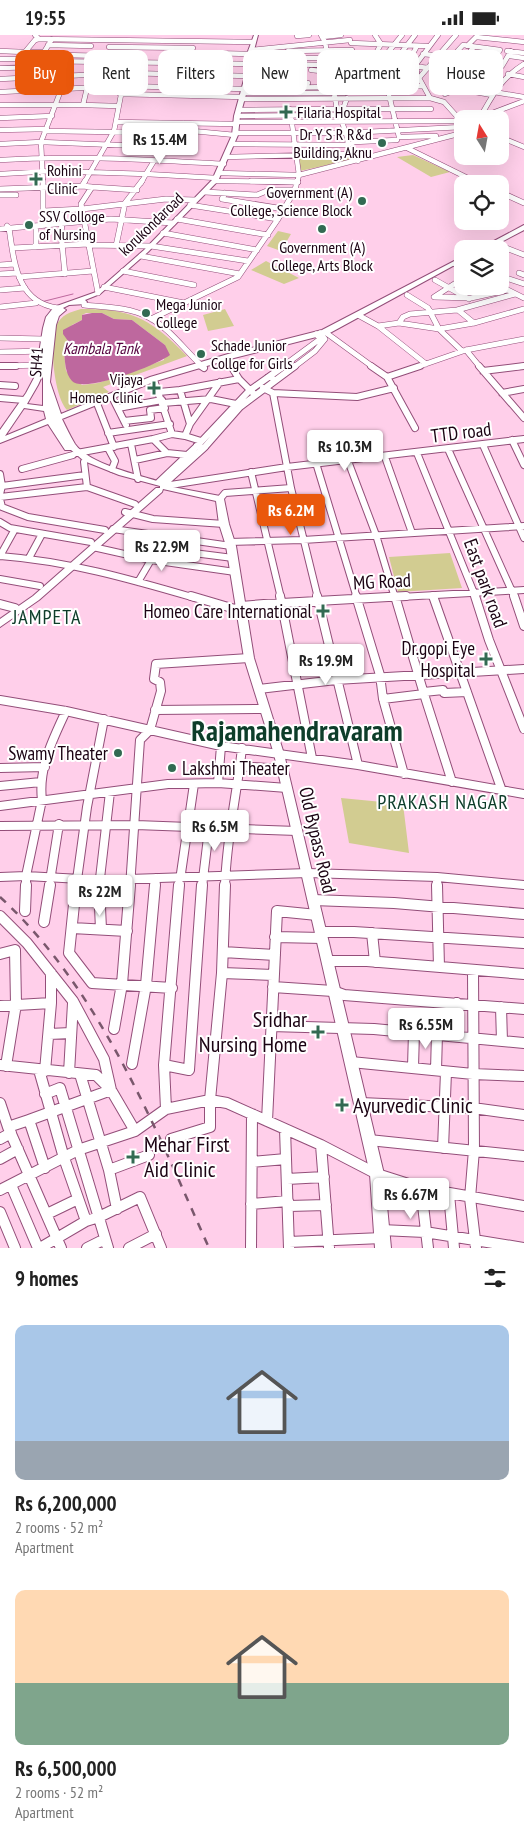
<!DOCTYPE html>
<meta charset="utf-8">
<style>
:root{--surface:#fff;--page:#f2f2f2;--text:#222;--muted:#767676;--accent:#ea580c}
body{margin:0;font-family:"PT Sans Narrow",sans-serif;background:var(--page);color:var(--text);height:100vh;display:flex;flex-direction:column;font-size:19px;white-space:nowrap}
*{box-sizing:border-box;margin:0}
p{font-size:16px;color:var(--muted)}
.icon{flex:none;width:28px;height:28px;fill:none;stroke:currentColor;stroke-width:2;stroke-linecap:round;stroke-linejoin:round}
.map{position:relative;height:1213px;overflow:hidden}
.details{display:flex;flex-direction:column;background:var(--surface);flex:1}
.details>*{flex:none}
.top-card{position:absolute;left:15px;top:15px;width:495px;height:45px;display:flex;gap:10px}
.needle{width:32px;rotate:349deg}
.tools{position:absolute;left:454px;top:75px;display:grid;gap:10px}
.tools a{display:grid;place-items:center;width:55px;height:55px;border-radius:10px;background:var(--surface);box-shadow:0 5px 20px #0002;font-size:25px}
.price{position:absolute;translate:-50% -42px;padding:0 11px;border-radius:5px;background:#fff;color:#222;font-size:16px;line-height:32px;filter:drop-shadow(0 1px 2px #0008)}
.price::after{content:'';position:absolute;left:50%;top:30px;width:15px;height:11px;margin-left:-8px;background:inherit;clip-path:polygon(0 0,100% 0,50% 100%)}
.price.on{background:var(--accent);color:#fff}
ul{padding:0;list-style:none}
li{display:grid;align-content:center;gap:10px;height:265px;padding:0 15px}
li span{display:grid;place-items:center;height:155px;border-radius:10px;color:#555}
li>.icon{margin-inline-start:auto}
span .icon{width:90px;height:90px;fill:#fffc;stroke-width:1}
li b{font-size:21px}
h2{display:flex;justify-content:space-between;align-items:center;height:60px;padding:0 15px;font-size:21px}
.tag{padding:0 18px;border-radius:10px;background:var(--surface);box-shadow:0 5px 20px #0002;font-size:18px;line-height:45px}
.tag.on{background:var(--accent);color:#fff}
.status{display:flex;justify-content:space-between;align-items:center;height:35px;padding:0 25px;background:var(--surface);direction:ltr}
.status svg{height:14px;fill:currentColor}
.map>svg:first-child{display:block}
</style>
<div class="status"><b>19:55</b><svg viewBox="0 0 49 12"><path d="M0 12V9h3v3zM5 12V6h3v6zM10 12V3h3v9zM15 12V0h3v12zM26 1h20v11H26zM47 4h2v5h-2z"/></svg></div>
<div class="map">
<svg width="524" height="1213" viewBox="0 0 524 1213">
<rect width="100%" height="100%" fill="#ffcfea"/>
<!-- green -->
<path fill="#d2cc91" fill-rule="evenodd" d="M413,120L450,137L431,142L397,122Z
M298,121H348L350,125L300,136Z
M278,196L291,199L281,216L267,211Z
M266,226L299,243L284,249L251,235Z
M81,274C133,273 152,285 187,321L103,352L109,357L67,375C54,361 49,308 56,291C61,280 70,277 81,274ZM86,278H102L114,284L132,285L165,310L164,325L98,348L82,350L66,336L64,317L68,312L67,302L72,290L82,285V280Z
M225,274L234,291L208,296L203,280Z
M450,518L462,553L398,557L389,522Z
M341,763L403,769L409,818L349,808Z"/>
<!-- water -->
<path fill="#be689e" d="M92,278H102L114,284L132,285L165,310L170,320C157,330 84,359 72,346C65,339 65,326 64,316L68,312V306L63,299V295L82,285V280Z"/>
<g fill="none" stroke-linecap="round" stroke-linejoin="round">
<!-- stream -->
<path stroke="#be689e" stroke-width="1" d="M41,267L73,259"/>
<defs>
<path id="minor-far4" d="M35,0L39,4L253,7
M321,0L325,7L337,74L346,98L350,119L358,126
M375,0L381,9L374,22H382
M402,0L381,26L399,102L436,101
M297,1L309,0
M322,2L341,0
M351,8L427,11
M48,10L91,11
M463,10L500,15L491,28L452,22Z
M467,11L476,2L524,7
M109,12L193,13
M251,15L350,5
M0,16L25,17L18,32
M288,16L352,15
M507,16L524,18
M25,17L35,5L39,4
M25,17H44
M209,18L250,19
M423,19L452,22
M63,20L106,21
M170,21H209
M510,21L524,23
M250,23H329L382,26
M398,23L410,24L417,11
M0,24H22
M39,26L412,31L453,36
M288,26L290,52
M395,26L415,0
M409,27L417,28L438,0
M491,28L502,31L511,16
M0,33L35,32L52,4
M311,35L331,37
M351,37H417
M248,39H289
M508,39L524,42
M331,41H351
M458,43L465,45L459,50
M0,44L126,38L248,41
M350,44L419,43L456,0
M436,47L452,22
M436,47L452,37L474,12
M279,48H308
M454,49L459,50L458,54L492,60
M87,53L83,70L118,71
M246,53L423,51
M0,57L122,51L245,54
M494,57L524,62
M244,58H345
M120,59L243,62
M445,59L458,54
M347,63L343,74H431
M430,63L444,67L461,86
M243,64L430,63L419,43
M0,70H83
M240,75L337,74
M237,81L339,80
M0,83L52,81
M479,83L524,66
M479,84C493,60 500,44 524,29
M116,87L236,89
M236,87L462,86
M0,95L47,94
M182,95L235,100
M46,96L180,98L184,88
M236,98H346L462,92
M500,102L524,112
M0,109L41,107L165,112L169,98
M231,109L348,110L355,107L397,105
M407,113L478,148
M226,122L350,119
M0,125C75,120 149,125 224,129
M219,138L299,140L290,74
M0,139L53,136L146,139L154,126
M215,146L298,147
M43,148L41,107L61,55L68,26
M84,148L114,96L126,34
M141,148L146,139L217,143
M297,148L299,140L462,98"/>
<path id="minor-far3" d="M251,146L298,147
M476,146L481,149
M92,152L137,155
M0,154L82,151
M205,157L257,160L269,155H295
M500,157L524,168
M225,158L222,164L284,174
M0,160H16
M190,170L278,184
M44,176L82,174L81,169L92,152L82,151L85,146
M63,176L61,199L65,239
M177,184L268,200
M7,191L9,193C14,227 17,268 58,273
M36,191V212
M43,191V146
M0,194L111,184L173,188
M163,198L257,215
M88,210L151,211L248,226
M116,211L125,168L142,146
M501,211L524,220
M13,213L88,209
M141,221L240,239
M455,229L462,230
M0,230L14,229
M123,236L194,250
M519,238L524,240
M0,239L17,238
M500,241L524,249
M19,242L93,236
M462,244L434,262L471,263L507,255
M435,245L469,264
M500,251L524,263
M104,252L184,268
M0,255L25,253
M98,258L82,174L166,164L195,165
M460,258L484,251
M407,260L428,273L439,294L462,316
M84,270C105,272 129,272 148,282C170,293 185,316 203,332
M0,272L36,268
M458,275L474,288
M358,280L378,291L426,329
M151,284L238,242L278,184L295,155L297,146
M399,288L403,282L410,279L457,275L515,259
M378,291L399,288L439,294L474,288L524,274
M325,297L373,332
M0,303L43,304
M466,315L480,332
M0,317L48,316
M229,327L232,332
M0,331L45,330
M282,332L320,304L316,299
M294,332L315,316L325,304L320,298
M417,332L466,315L524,304
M517,332L524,331"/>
<path id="minor-far2" d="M0,331H16
M201,331L204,333
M231,331L239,344L253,358
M371,331L387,342L415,393
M479,331L524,383
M483,336L524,331
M387,342L420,331
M155,348L172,399L185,401
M0,350L15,351
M263,353L273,358L291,453L318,563
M159,357L180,355
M273,358L357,362L394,353
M502,358L524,354
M110,362L113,364L126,390
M0,363L24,365
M163,368L211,364L236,369
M98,371L114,412
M118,373L162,365
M124,386L151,383L150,375L165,373
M190,389L220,347
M108,398L170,389
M153,404L172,399
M512,405L524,430
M201,406L185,401L190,389L180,355L239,344
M131,409L138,444
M483,410L524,503
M108,413L115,426L112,434
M448,414L515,563
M77,418L153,404L167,418L187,420
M417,418L476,563
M385,422L412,498
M135,425L167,418
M348,426L376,500L395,563
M84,427L87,452L135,469
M316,428L357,563
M22,434L73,420
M251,437L281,563
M0,439L2,451L0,459
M159,447L197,411L249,356L284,331
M163,450L204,413L240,372L295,331
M2,451L85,440
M164,451L287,432L524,404
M0,462L87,452
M0,464L2,472L28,482L105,495
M220,464L225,458L291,453
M125,477L153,484L224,489
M0,487L10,493L91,507
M113,494L231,511
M229,507L303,505L524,491
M93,512L151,525L235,537
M0,521C67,526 130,544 195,563
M0,521L15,494
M29,523L42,499
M173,527L178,516L233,523
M0,544L40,551
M138,547L151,525
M433,560L434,563
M383,563L524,555"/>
<path id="minor-far1" d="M191,561L235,574L241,571L264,569L406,561
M280,561L312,723
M317,561L358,730
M356,561L380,640L383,664L404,739
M433,561L502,756
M475,561L489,605L524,694
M514,561L524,591
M0,569L15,573
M259,654L336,645L524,634
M424,657L443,655L444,658L467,657
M424,659L452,747
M383,664L424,659L395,561
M0,665L66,676L221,711L358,730L524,759
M155,675L265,674
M239,731L282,734
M0,733L45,732
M218,748L221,711
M0,751L41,747
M0,771L168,749L218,748L287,753
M0,791L136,790L297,796
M0,842L26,841L99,845L308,838L437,842L524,850
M437,842V852
M26,852V841L42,765C38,733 53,704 66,676
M49,852L59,789
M76,852L87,772L104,684
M99,852L110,757
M130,852L140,705L150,695L161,656L160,647L154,644L156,629L249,623
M155,852L156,843
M179,852L194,749
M202,852L209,794
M225,852C226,805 237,759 242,713"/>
<path id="minor" d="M76,850L69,918L92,948L172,953
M99,850L101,894
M437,850L439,932
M313,865L394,868L524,879
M25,876L26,850
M0,881L27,908L73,966L104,1024L111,1055L29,1085
M44,887L50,850
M72,893L127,896
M320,897H354L524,908
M372,898L375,927
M275,902L322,903
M223,917L275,920
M0,919L15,915L16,969L6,1031
M327,926H367L524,939
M473,936L474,1115L470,1163L476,1213
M222,938L273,940
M273,952L333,956L344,960L524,974
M457,968V1001
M0,971L51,968
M501,972L502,1006
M271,991L374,994L524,1008
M114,994L122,949L130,850
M49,999L71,998
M351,1027L473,1039L524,1041
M132,1029L146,950L155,850
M0,1030L96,1040L111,1055L135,1096
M164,1030L189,1035L202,850
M413,1032L414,997
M39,1035L64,1123L86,1186
M436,1035L437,999
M45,1036L51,968V938
M69,1038L73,968
M80,1039L109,1135L117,1174
M45,1059L60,1053L108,1213
M0,1068L8,1092L61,1213
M361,1068L473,1073L524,1080
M166,1074L164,1030L179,850
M267,1086L277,876L317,880
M8,1092L29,1085L45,1133
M285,1094L289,1213
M0,1104L11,1098
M171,1104L210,1092V1065L222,938L225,850
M369,1105L524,1121
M321,1110L329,1213
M443,1113L446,1037
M0,1124L18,1114
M252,1127L286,1124
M109,1135L149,1120
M287,1144L324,1142
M11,1150L38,1213
M421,1153L428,1213
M0,1155L78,1115L135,1096L166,1074L210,1065L227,1068L321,1110L377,1139L421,1153L524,1171
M449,1159L454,1213
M251,1169L288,1166
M289,1171L326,1170
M0,1177L15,1213
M47,1179L78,1164
M381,1195L425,1197L524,1213
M289,1207L382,1203
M40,1213L86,1186L99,1182L140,1162L161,1213
M87,1213L105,1204
M129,1213L156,1199
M251,1213L252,1079"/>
<path id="major" d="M254,0H258L253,19L251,41L240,81L238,100L218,146L148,217L100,259L85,265L87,267L86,269L69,270L63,273L66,275L59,281L56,290L50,347L61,379L150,342L228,319L322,295L462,222V226L328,299L234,323L156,346L62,384C66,392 70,401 75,409C89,429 138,440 161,447L162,450L220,461L224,464L229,489L236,511L254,623L284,719L384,1139L391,1213H375L370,1139L274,719L244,623L226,511L219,489L216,466L163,454L162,457L39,565L0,592V584L33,561L156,453H160V451L119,440L84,426L71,415H65L48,389L0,408V395L26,358L34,343L37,331L43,293L46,282L54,272L96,257L144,215L212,145L232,100L234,81L245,41L247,19ZM43,339V371L27,369L38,350ZM24,373L44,376L46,384L5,401Z
M524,190V195L488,214H479Z
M266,340H272L280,345L276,347L266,344Z
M197,408L207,411L208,413L204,416L194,413V409Z"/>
</defs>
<!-- minor-far4 casing -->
<use href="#minor-far4" stroke="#934e79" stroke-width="5.5"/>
<!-- minor-far3 casing -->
<use href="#minor-far3" stroke="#934e79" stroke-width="6"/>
<!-- minor-far2 casing -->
<use href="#minor-far2" stroke="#934e79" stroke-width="8"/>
<!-- minor-far1 casing -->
<use href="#minor-far1" stroke="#934e79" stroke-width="10"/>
<!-- minor casing -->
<use href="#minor" stroke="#934e79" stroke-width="12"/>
<!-- major casing -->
<use href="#major" stroke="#934e79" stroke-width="2"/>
<!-- minor-far4 -->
<use href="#minor-far4" stroke="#fff" stroke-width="4.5"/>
<!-- minor-far3 -->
<use href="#minor-far3" stroke="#fff" stroke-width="5"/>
<!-- minor-far2 -->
<use href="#minor-far2" stroke="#fff" stroke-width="6"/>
<!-- minor-far1 -->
<use href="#minor-far1" stroke="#fff" stroke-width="8"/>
<!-- minor -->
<use href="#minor" stroke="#fff" stroke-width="10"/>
<!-- major -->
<use href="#major" fill="#fff" fill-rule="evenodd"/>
<!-- rail -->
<path stroke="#79576c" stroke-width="2.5" stroke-dasharray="8 8" stroke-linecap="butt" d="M0,862C99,953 155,1092 209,1213"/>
</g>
<!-- markers -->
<g fill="#326a52" stroke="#fff" stroke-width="2">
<path d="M283.5 69.5h5v5h5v5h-5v5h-5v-5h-5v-5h5z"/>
<circle cx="382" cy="108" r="5"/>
<path d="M33.5 136.5h5v5h5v5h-5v5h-5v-5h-5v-5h5z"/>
<circle cx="362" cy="166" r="5"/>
<circle cx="29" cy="190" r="5"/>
<circle cx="322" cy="194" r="5"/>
<circle cx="146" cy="278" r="5"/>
<circle cx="201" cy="319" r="5"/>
<path d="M151.5 345.5h5v5h5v5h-5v5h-5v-5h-5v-5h5z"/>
<path d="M320.5 568.5h5v5h5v5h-5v5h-5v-5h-5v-5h5z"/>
<path d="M483.5 616.5h5v5h5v5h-5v5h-5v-5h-5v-5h5z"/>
<circle cx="118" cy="718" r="5"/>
<circle cx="172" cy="733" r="5"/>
<path d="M315.5 989.5h5v5h5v5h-5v5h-5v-5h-5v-5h5z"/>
<path d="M339.5 1062.5h5v5h5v5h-5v5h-5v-5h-5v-5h5z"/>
<path d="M130.5 1114.5h5v5h5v5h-5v5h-5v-5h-5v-5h5z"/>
</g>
<g text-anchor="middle" stroke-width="4" stroke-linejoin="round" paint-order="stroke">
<!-- far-poi labels -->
<g font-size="16" fill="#1b0313" stroke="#fff" text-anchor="start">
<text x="297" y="83">Filaria Hospital</text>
<text x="372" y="105" text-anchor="end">Dr Y S R R&amp;d<tspan x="372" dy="18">Building, Aknu</tspan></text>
<text x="47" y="141">Rohini<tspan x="47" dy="18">Clinic</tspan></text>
<text x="352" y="163" text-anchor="end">Government (A)<tspan x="352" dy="18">College, Science Block</tspan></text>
<text x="39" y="187">SSV Colloge<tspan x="39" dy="18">of Nursing</tspan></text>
<text x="322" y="218" text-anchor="middle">Government (A)<tspan x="322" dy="18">College, Arts Block</tspan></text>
<text x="156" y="275">Mega Junior<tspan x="156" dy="18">College</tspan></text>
<text x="211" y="316">Schade Junior<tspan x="211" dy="18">Collge for Girls</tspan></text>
<text x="143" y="350" text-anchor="end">Vijaya<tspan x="143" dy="18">Homeo Clinic</tspan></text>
</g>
<!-- far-street labels -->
<g font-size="16" fill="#1b0313" stroke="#fff">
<text transform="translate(151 189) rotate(-44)" y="6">korukondaroad</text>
<text transform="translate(36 327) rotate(-86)" y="6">SH41</text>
</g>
<!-- far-water labels -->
<g font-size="16" font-style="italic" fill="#53003d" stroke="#fff">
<text x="101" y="319">Kambala Tank</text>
</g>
<!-- street labels -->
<g font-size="19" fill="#1b0313" stroke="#fff">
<text transform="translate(461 397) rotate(-7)" y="7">TTD road</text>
<text transform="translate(382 546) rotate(-3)" y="7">MG Road</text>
<text transform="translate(486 548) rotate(70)" y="7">East park road</text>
<text transform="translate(318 805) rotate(77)" y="7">Old Bypass Road</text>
</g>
<!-- poi labels -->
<g font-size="19" fill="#1b0313" stroke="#fff" text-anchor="end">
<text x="312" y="583">Homeo Care International</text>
<text x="475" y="620">Dr.gopi Eye<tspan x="475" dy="22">Hospital</tspan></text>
<text x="108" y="725">Swamy Theater</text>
<text x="182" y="740" text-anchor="start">Lakshmi Theater</text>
</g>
<!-- neighbourhood labels -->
<g font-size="20" letter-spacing="1" fill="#0e3d2a" stroke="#fff">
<text x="47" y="589">JAMPETA</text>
<text x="443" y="774">PRAKASH NAGAR</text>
</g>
<!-- near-poi labels -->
<g font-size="22" fill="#1b0313" stroke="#fff" text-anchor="start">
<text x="307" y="992" text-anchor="end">Sridhar<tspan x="307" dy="25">Nursing Home</tspan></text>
<text x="353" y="1078">Ayurvedic Clinic</text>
<text x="144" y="1117">Mehar First<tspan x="144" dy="25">Aid Clinic</tspan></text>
</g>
<!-- town labels -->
<g font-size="29" font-weight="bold" fill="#0e3d2a" stroke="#fff">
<text x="297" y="706">Rajamahendravaram</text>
</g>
</g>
</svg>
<div class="tools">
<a><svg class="needle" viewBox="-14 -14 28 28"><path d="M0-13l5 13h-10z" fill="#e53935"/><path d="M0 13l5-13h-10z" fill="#767676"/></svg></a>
<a><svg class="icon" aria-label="locate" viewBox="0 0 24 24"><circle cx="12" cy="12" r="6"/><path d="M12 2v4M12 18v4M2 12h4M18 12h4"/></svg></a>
<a><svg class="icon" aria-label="layers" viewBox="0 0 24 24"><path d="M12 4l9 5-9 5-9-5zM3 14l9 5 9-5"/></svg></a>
</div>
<b class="price" style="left:160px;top:130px">Rs 15.4M</b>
<b class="price" style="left:345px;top:437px">Rs 10.3M</b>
<b class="price on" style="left:291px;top:501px">Rs 6.2M</b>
<b class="price" style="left:162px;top:537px">Rs 22.9M</b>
<b class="price" style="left:326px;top:651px">Rs 19.9M</b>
<b class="price" style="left:215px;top:817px">Rs 6.5M</b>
<b class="price" style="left:100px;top:882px">Rs 22M</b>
<b class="price" style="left:426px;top:1015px">Rs 6.55M</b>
<b class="price" style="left:411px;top:1185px">Rs 6.67M</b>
<div class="top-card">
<a class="tag on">Buy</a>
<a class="tag">Rent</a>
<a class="tag">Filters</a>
<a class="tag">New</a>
<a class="tag">Apartment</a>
<a class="tag">House</a>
</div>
</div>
<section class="details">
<h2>9 homes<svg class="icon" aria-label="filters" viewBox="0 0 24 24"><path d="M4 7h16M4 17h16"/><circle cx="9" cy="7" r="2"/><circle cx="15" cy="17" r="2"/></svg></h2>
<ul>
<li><span style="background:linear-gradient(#a9c7e8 75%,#9aa5b1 0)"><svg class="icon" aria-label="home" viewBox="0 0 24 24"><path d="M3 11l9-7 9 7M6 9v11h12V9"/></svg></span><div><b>Rs 6,200,000</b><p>2 rooms · 52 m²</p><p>Apartment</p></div></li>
<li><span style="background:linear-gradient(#ffd9b3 60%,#7fa58c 0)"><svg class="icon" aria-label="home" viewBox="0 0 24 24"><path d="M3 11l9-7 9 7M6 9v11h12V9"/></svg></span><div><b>Rs 6,500,000</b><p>2 rooms · 52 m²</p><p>Apartment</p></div></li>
</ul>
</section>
